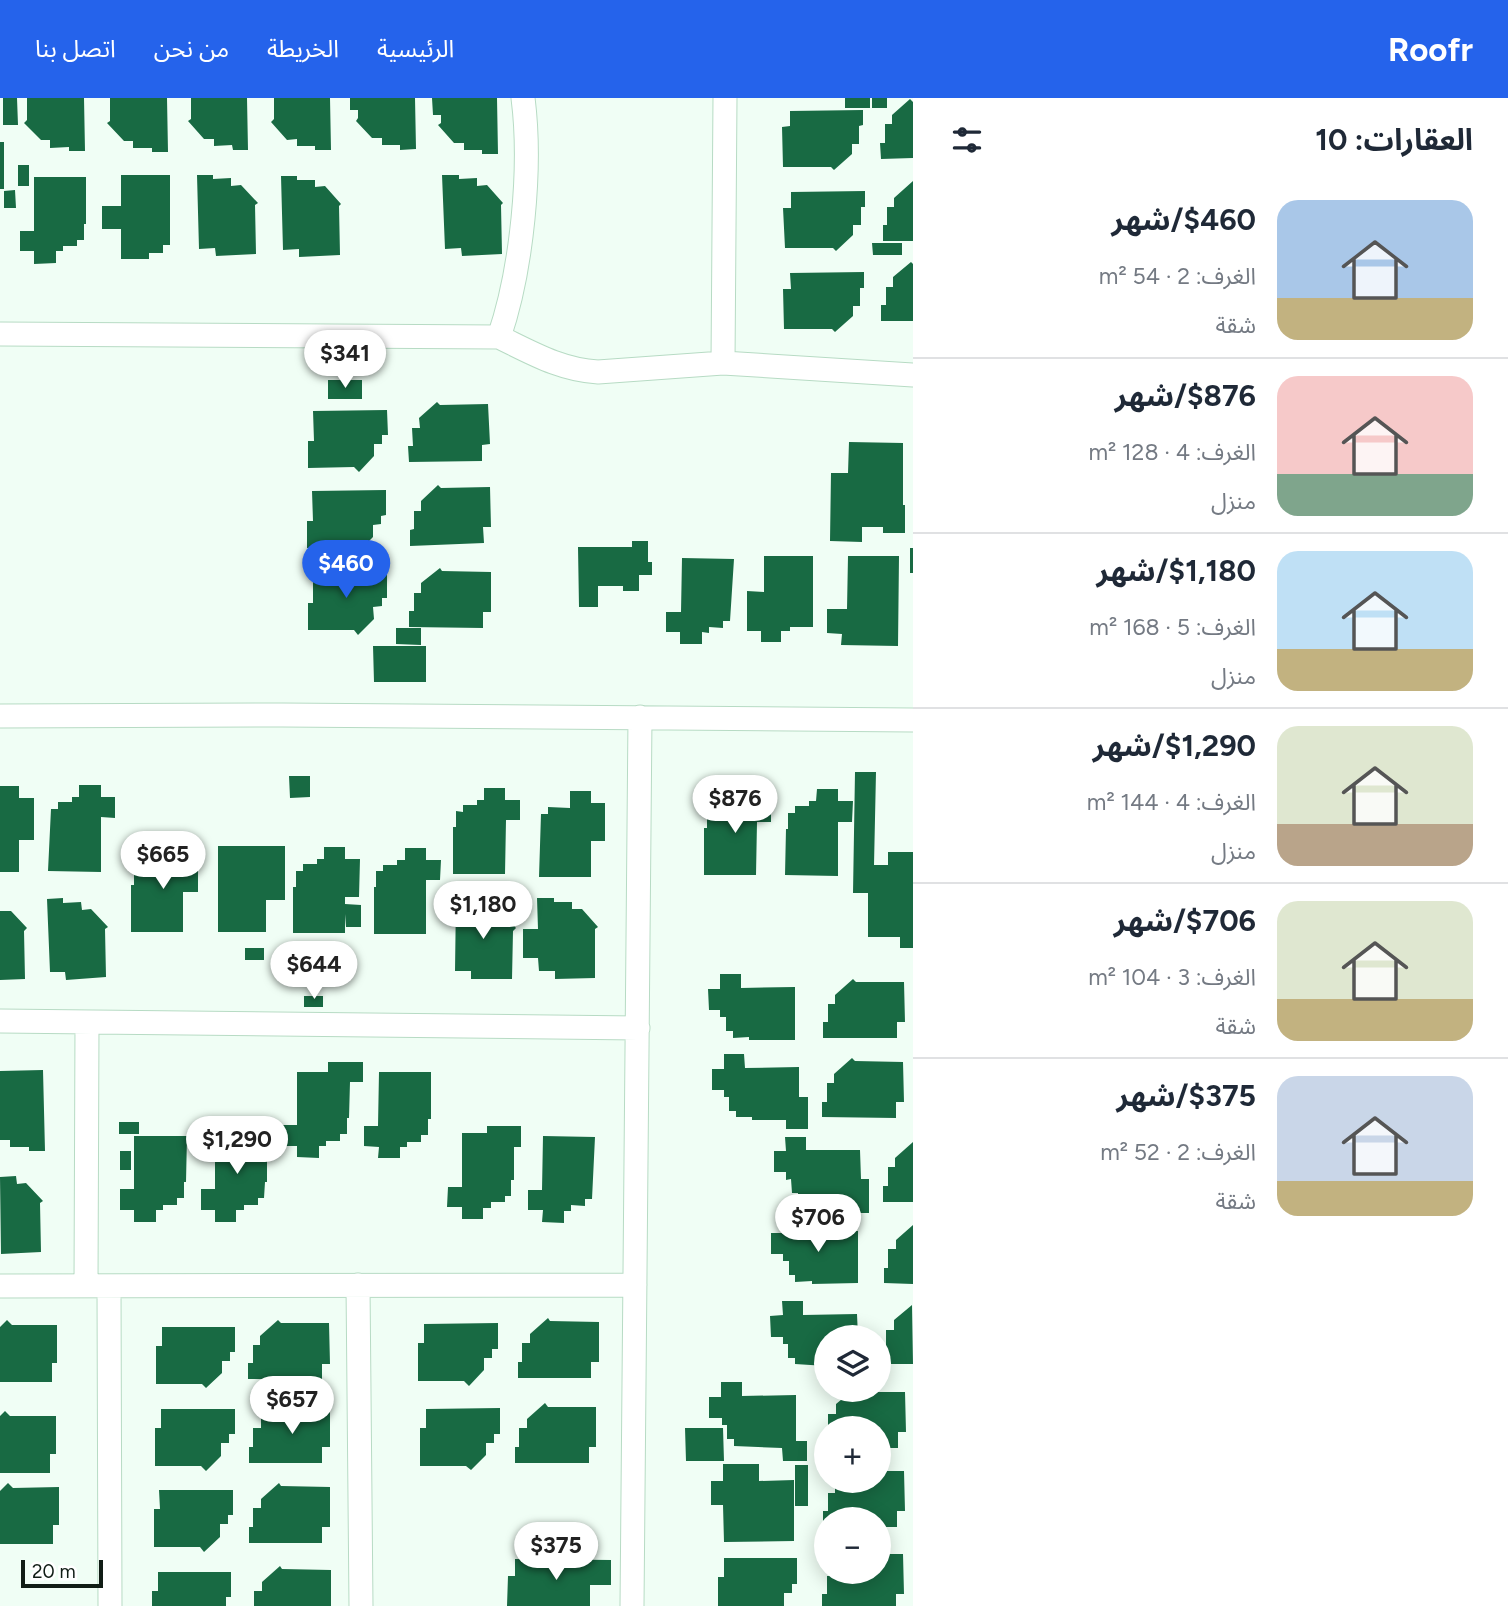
<!DOCTYPE html>
<html lang="ar">
<meta charset="utf-8">
<style>
:root{--surface:#fff;--page:#f2f2f3;--text:#1f2937;--muted:#747a83;--line:#e0e1e3;--accent:#2563eb}
body{margin:0;font-family:Figtree,"Noto Sans Arabic",sans-serif;background:var(--page);color:var(--text);direction:rtl;height:100vh;display:flex;flex-direction:column;font-size:26px;white-space:nowrap}
*{box-sizing:border-box;margin:0}
p{font-size:23px;color:var(--muted)}
.icon{flex:none;width:38px;height:38px;fill:none;stroke:currentColor;stroke-width:2;stroke-linecap:round;stroke-linejoin:round}
.map{position:relative;flex:1;overflow:hidden;direction:ltr}
.drawer{display:flex;flex-direction:column;background:var(--surface);width:595px}
.drawer>*{flex:none}
.buttons{position:absolute;left:814px;top:1227px;display:grid;gap:14px}
.buttons a{display:grid;place-items:center;width:77px;height:77px;border-radius:50%;background:var(--surface);box-shadow:0 4px 18px #0003;font-size:35px}
.scale{position:absolute;left:21px;bottom:18px;width:82px;box-sizing:border-box;padding-left:7px;border:4px solid #101d15;border-top:0;font-size:19px;line-height:24px;white-space:nowrap;color:#101d15;-webkit-text-stroke:5px #fff;paint-order:stroke}
.price{position:absolute;translate:-50% -60px;padding:0 16px;border-radius:24px;background:#fff;color:#222;font-size:23px;line-height:46px;filter:drop-shadow(0 2px 4px #0008)}
.price::after{content:'';position:absolute;left:50%;top:42px;width:21px;height:16px;margin-left:-10px;background:inherit;clip-path:polygon(0 0,100% 0,50% 100%)}
.price.active{background:var(--accent);color:#fff}
ul{padding:0;list-style:none}
li{display:flex;align-items:center;gap:21px;height:175px;padding:0 35px}
li+li{border-top:2px solid var(--line)}
li span{display:grid;place-items:center;flex:none;width:196px;height:140px;border-radius:21px;color:#555}
li>.icon{margin-inline-start:auto}
span .icon{width:84px;height:84px;fill:#fffc;stroke-width:1}
li b{font-size:30px}
h2{display:flex;justify-content:space-between;align-items:center;height:84px;padding:0 35px;font-size:30px}
header{display:flex;align-items:center;gap:42px;box-sizing:border-box;height:98px;padding:0 35px;background:var(--accent);color:#fff}
header strong{font-size:33px}
nav{display:flex;gap:38px;margin-inline-start:auto;font-size:24px}
main{display:flex;flex:1;min-height:0}
.map>svg:first-child{display:block}
</style>
<header>
<strong>Roofr</strong>
<nav><a>الرئيسية</a><a>الخريطة</a><a>من نحن</a><a>اتصل بنا</a></nav>
</header>
<main>
<section class="drawer">
<h2>العقارات: 10<svg class="icon" aria-label="filters" viewBox="0 0 24 24"><path d="M4 7h16M4 17h16"/><circle cx="9" cy="7" r="2"/><circle cx="15" cy="17" r="2"/></svg></h2>
<ul>
<li><span style="background:linear-gradient(#a9c7e8 70%,#c2b280 0)"><svg class="icon" aria-label="home" viewBox="0 0 24 24"><path d="M3 11l9-7 9 7M6 9v11h12V9"/></svg></span><div><b>$460/شهر</b><p>الغرف: 2 · 54 m²</p><p>شقة</p></div></li>
<li><span style="background:linear-gradient(#f6c9c9 70%,#7fa58c 0)"><svg class="icon" aria-label="home" viewBox="0 0 24 24"><path d="M3 11l9-7 9 7M6 9v11h12V9"/></svg></span><div><b>$876/شهر</b><p>الغرف: 4 · 128 m²</p><p>منزل</p></div></li>
<li><span style="background:linear-gradient(#bfe0f5 70%,#c2b280 0)"><svg class="icon" aria-label="home" viewBox="0 0 24 24"><path d="M3 11l9-7 9 7M6 9v11h12V9"/></svg></span><div><b>$1,180/شهر</b><p>الغرف: 5 · 168 m²</p><p>منزل</p></div></li>
<li><span style="background:linear-gradient(#dfe7d0 70%,#b9a48a 0)"><svg class="icon" aria-label="home" viewBox="0 0 24 24"><path d="M3 11l9-7 9 7M6 9v11h12V9"/></svg></span><div><b>$1,290/شهر</b><p>الغرف: 4 · 144 m²</p><p>منزل</p></div></li>
<li><span style="background:linear-gradient(#dfe7d0 70%,#c2b280 0)"><svg class="icon" aria-label="home" viewBox="0 0 24 24"><path d="M3 11l9-7 9 7M6 9v11h12V9"/></svg></span><div><b>$706/شهر</b><p>الغرف: 3 · 104 m²</p><p>شقة</p></div></li>
<li><span style="background:linear-gradient(#c9d6e8 75%,#c2b280 0)"><svg class="icon" aria-label="home" viewBox="0 0 24 24"><path d="M3 11l9-7 9 7M6 9v11h12V9"/></svg></span><div><b>$375/شهر</b><p>الغرف: 2 · 52 m²</p><p>شقة</p></div></li>
</ul>
</section>
<div class="map">
<svg width="913" height="1508" viewBox="0 0 913 1508">
<rect width="100%" height="100%" fill="#f0fef5"/>
<!-- building -->
<path fill="#186a43" d="M3,0H17L18,27H3Z
M27,0H84L85,53H69V49L50,50V42H41L24,25L27,22Z
M110,0H167L168,54H152V50H133V43H124L107,25L110,23Z
M191,0H247L248,52H233L232,47L214,48V41H204L188,23L191,21Z
M274,0H330L331,52H315V48H297V41L287,42L271,24L274,21Z
M350,0H415L416,51L400,52V47H382V40H372L356,23L358,20V12H350Z
M432,0H497L498,56H482V52H464V45H454L438,27L441,25V17H433Z
M845,0H870V10H845Z
M872,0H887V10H872Z
M910,1L913,4V60L881,61L880,45H885V26H892V17Z
M863,12V27L859,28V46H852V56L834,72L831,69H783L782,29L790,28V13Z
M0,44H4V91H0Z
M18,67H29V88H18Z
M121,77H170V147H163V155H149V161H121V131H102V108H121Z
M197,77H213V81L231,80V88L241,87L258,105L255,107L256,156L216,158L215,150L199,151Z
M442,77H459V81L477,80V88L487,87L503,105L501,107L502,156L462,158L461,150L445,151Z
M281,78H297V82H315V89L325,88L341,106L339,108L340,157L299,159V151L283,152Z
M34,79H86V126H84V142H77V148H63V153H56V165L34,166V153H20V133H34Z
M913,83V143H883V127H887V109H894V100Z
M15,92L16,110H4V93Z
M865,93V109H861V127H853V137L836,153L833,150H785L783,110H791V94Z
M872,145H902V157H873Z
M911,164L913,166V223H881V207H886V189H893V179Z
M864,174V190H860V208H853V218L835,234L832,231H784L783,191H791L790,175Z
M328,282H362V301H328Z
M437,304L440,307L488,306L490,346L482,347V363L409,364L408,348H413L412,330H420L419,320Z
M387,312L388,337H382V346H374V358L359,374L354,369L308,370V343H314L313,313Z
M849,344L903,345V407H905V435H883V429H862V444L830,443L831,375H848Z
M438,387L441,390L490,389L491,429H483L484,445L410,448V432L414,431V413H421V403Z
M386,392V417L381,418V426L373,427V439L358,454L353,449L307,450V423H313L312,393Z
M632,443H648V464H652V477H639V493H623V488H598V509H579L578,449H632Z
M910,450H913V475H910Z
M764,458H813V529H790V533H781V544H761V533H747V493L764,494Z
M848,458H899L898,548L841,547L842,536L827,535V511H847Z
M682,460L734,461L730,523H723V530L709,529V535L702,534V546H680V534H666V514H681Z
M440,470L442,473L491,474V514H483V530L409,529V513H414V495H421V485Z
M387,474V500H382V508L373,509L374,521L358,537L354,532H308V505H313V475Z
M396,530H421V547L396,546Z
M373,548H426V584H374Z
M855,674H876L874,767H888V754H913V850H900V839H868V795H853Z
M289,678H310V699L290,700Z
M79,687H101V699H115V720L101,719V774L48,773L51,711H58V704H72V699H79Z
M0,688H19V700H34V742H19V774H0Z
M484,690H505V702H520V722H506L505,776H453V729H456V713L463,714V707H477V702H484Z
M735,691H757V703H771V724H757L756,777H704V730H707V714H714V708H728V703H735Z
M817,691H838V703H853L852,724H838V778L785,777L786,731H788V715H795V708H809V703H816Z
M570,693H591V705H605V743H591V779H539L541,716H548V709L570,710Z
M162,748H183V759H198V794H183V834H131V787H134V771H141V764H155V759H162Z
M218,748H285V802H266V834H218Z
M324,749H345V761H360L359,799H345V806L361,807V829H346L345,816V835H293V789H296V773H303V766H317V761H324Z
M405,750H426V762H441L440,782H426V836H374V789H376V773H383V767H397V762H405Z
M63,800V805L81,804L82,812L91,811L108,829L105,831L106,879L66,882L65,874H50L47,801Z
M456,800H472V804H491V812H500L516,830L513,833L512,881H471V873H455Z
M537,800H554V804H572V811H582L598,829L595,831V880L555,881V873H539L538,860H523V831H538Z
M0,813H11L27,830L24,833L25,881L0,882Z
M245,850H264V862H245Z
M720,876H741V890L795,889V942H749V939L733,940V933H726V919H720V912H709L708,891H720Z
M853,881L856,884H904L905,924H897V940H823V924H828V906H835V897Z
M304,898H323V909H304Z
M724,956H744L745,970L799,969V999H808V1031H786V1022H752V1019H736V1013H729V999H724V992H712V971H724Z
M852,960L855,963L903,964L904,1004H896V1020L822,1019V1004H827V985H834V976Z
M328,964H363V984H350L349,1020H347V1036H340V1043H326V1048H319V1060L297,1059V1048H283V1027H297V974H328Z
M43,972L45,1053H29V1049H10V1042H0V973Z
M379,974H431V1021H428V1037H421V1044H407V1049H400V1060H378L379,1049L364,1048V1028H378Z
M119,1024H139V1036H119Z
M487,1028H521V1049H514V1082H511V1098H505V1104H491V1110H483V1121H462V1109H447L448,1089H462V1035H487Z
M134,1038H187L186,1084H184V1100H177V1107H163V1112H156V1124H134V1112H120V1091H134Z
M215,1038H267V1084H265L264,1100H258V1107H244V1112H236V1124H215V1112H201V1091H215Z
M543,1038L595,1039L592,1101H585V1108L571,1107V1113H564V1125L542,1124L543,1112H528V1092H542Z
M785,1039H806V1052H860L861,1081H869V1115H849V1104L798,1102V1095H792L791,1081L786,1082V1074H774V1053H786Z
M913,1044V1104H883V1088H888V1069H895V1060Z
M120,1053H131V1072H120Z
M16,1078L17,1086L26,1085L43,1103L40,1105L41,1154L1,1156L0,1079Z
M783,1120H804V1134L858,1133V1185L812,1186V1183L795,1184V1177H789V1163H783V1156H771V1135H783Z
M913,1127V1186L884,1185V1170H888V1151H896V1142Z
M782,1203H803V1217L857,1216L858,1239H826V1268L795,1266V1260H788V1246H783V1239H771L770,1218L783,1217Z
M912,1207L913,1266H882V1250H886V1232H894V1222Z
M548,1220L550,1223L599,1224V1264H591V1280H518V1264H522V1245H530V1236Z
M7,1222L12,1227H57V1265H52V1284H0V1229Z
M278,1222L281,1225H329L330,1266H322V1282L248,1281V1265H253V1247H260V1238Z
M498,1225V1251H492V1260H484V1272L469,1288L464,1283H418V1245H424V1226Z
M162,1229H235V1254H230V1263H222V1275L206,1290L202,1286H156V1248H162Z
M721,1284H742V1298L796,1297V1343H807V1363H783L782,1350L734,1348V1341H727V1327H722V1320H709V1299H721Z
M853,1292L856,1294H905L906,1334H898V1350H878V1330H828V1316H836V1306Z
M279,1305L281,1309H330V1349H322V1365H249V1349H253V1330H261V1321Z
M545,1305L548,1309H596V1349H589V1365H515V1349H519V1330H527V1321Z
M500,1310V1336H494V1345H486V1357L471,1372L466,1368H420V1330H426V1311Z
M161,1311H235V1336H229V1345H221V1358L206,1373L201,1368H155V1330H161Z
M5,1313L10,1318H56V1356H50V1375H0V1318Z
M685,1330H723L724,1363H686Z
M723,1366H759V1383L794,1382V1443L724,1444L723,1407H711V1383H723Z
M795,1367H808V1408H795Z
M878,1373H904L905,1413H897V1429H878V1421H826V1429H823V1413H828V1395H835V1385L838,1382H878Z
M8,1385L13,1390L59,1389V1427H53V1446H0V1393Z
M279,1385L281,1388L330,1389V1429H322V1445H249V1429H253V1410H261V1401Z
M159,1392H233V1417H228V1426H220V1439L204,1454L200,1449H154V1411H160Z
M878,1456H903L904,1496H896V1508H822V1496H827V1478H834V1474H878Z
M724,1460H797V1486H792V1495H784V1508H718V1479H724Z
M515,1461L611,1462V1487H590V1508H507L508,1478H515Z
M280,1468L282,1471L331,1472V1508H254V1493H262V1484Z
M158,1474H231V1499H226V1508H152V1493H158Z"/>
<g fill="none" stroke-linecap="round" stroke-linejoin="round">
<defs>
<path id="street" d="M0,236L499,239C532,255 561,272 598,274L723,265L913,277
M499,239C522,172 532,70 523,0
M723,265L725,0
M0,618L282,617L913,622
M0,923L638,930
M358,1187L361,1508
M0,1188L635,1187
M86,1188L87,925
M109,1188L110,1508
M632,1508L640,619"/>
</defs>
<!-- street casing -->
<use href="#street" stroke="#b7dbc4" stroke-width="25"/>
<!-- street -->
<use href="#street" stroke="#fff" stroke-width="23"/>
</g>
</svg>
<div class="buttons">
<a><svg class="icon" aria-label="layers" viewBox="0 0 24 24"><path d="M12 4l9 5-9 5-9-5zM3 14l9 5 9-5"/></svg></a>
<a>+</a>
<a>−</a>
</div>
<div class="scale">20 m</div>
<b class="price" style="left:345px;top:292px">$341</b>
<b class="price active" style="left:346px;top:502px">$460</b>
<b class="price" style="left:735px;top:737px">$876</b>
<b class="price" style="left:163px;top:793px">$665</b>
<b class="price" style="left:483px;top:843px">$1,180</b>
<b class="price" style="left:314px;top:903px">$644</b>
<b class="price" style="left:237px;top:1078px">$1,290</b>
<b class="price" style="left:818px;top:1156px">$706</b>
<b class="price" style="left:292px;top:1338px">$657</b>
<b class="price" style="left:556px;top:1484px">$375</b>
</div>
</main>
